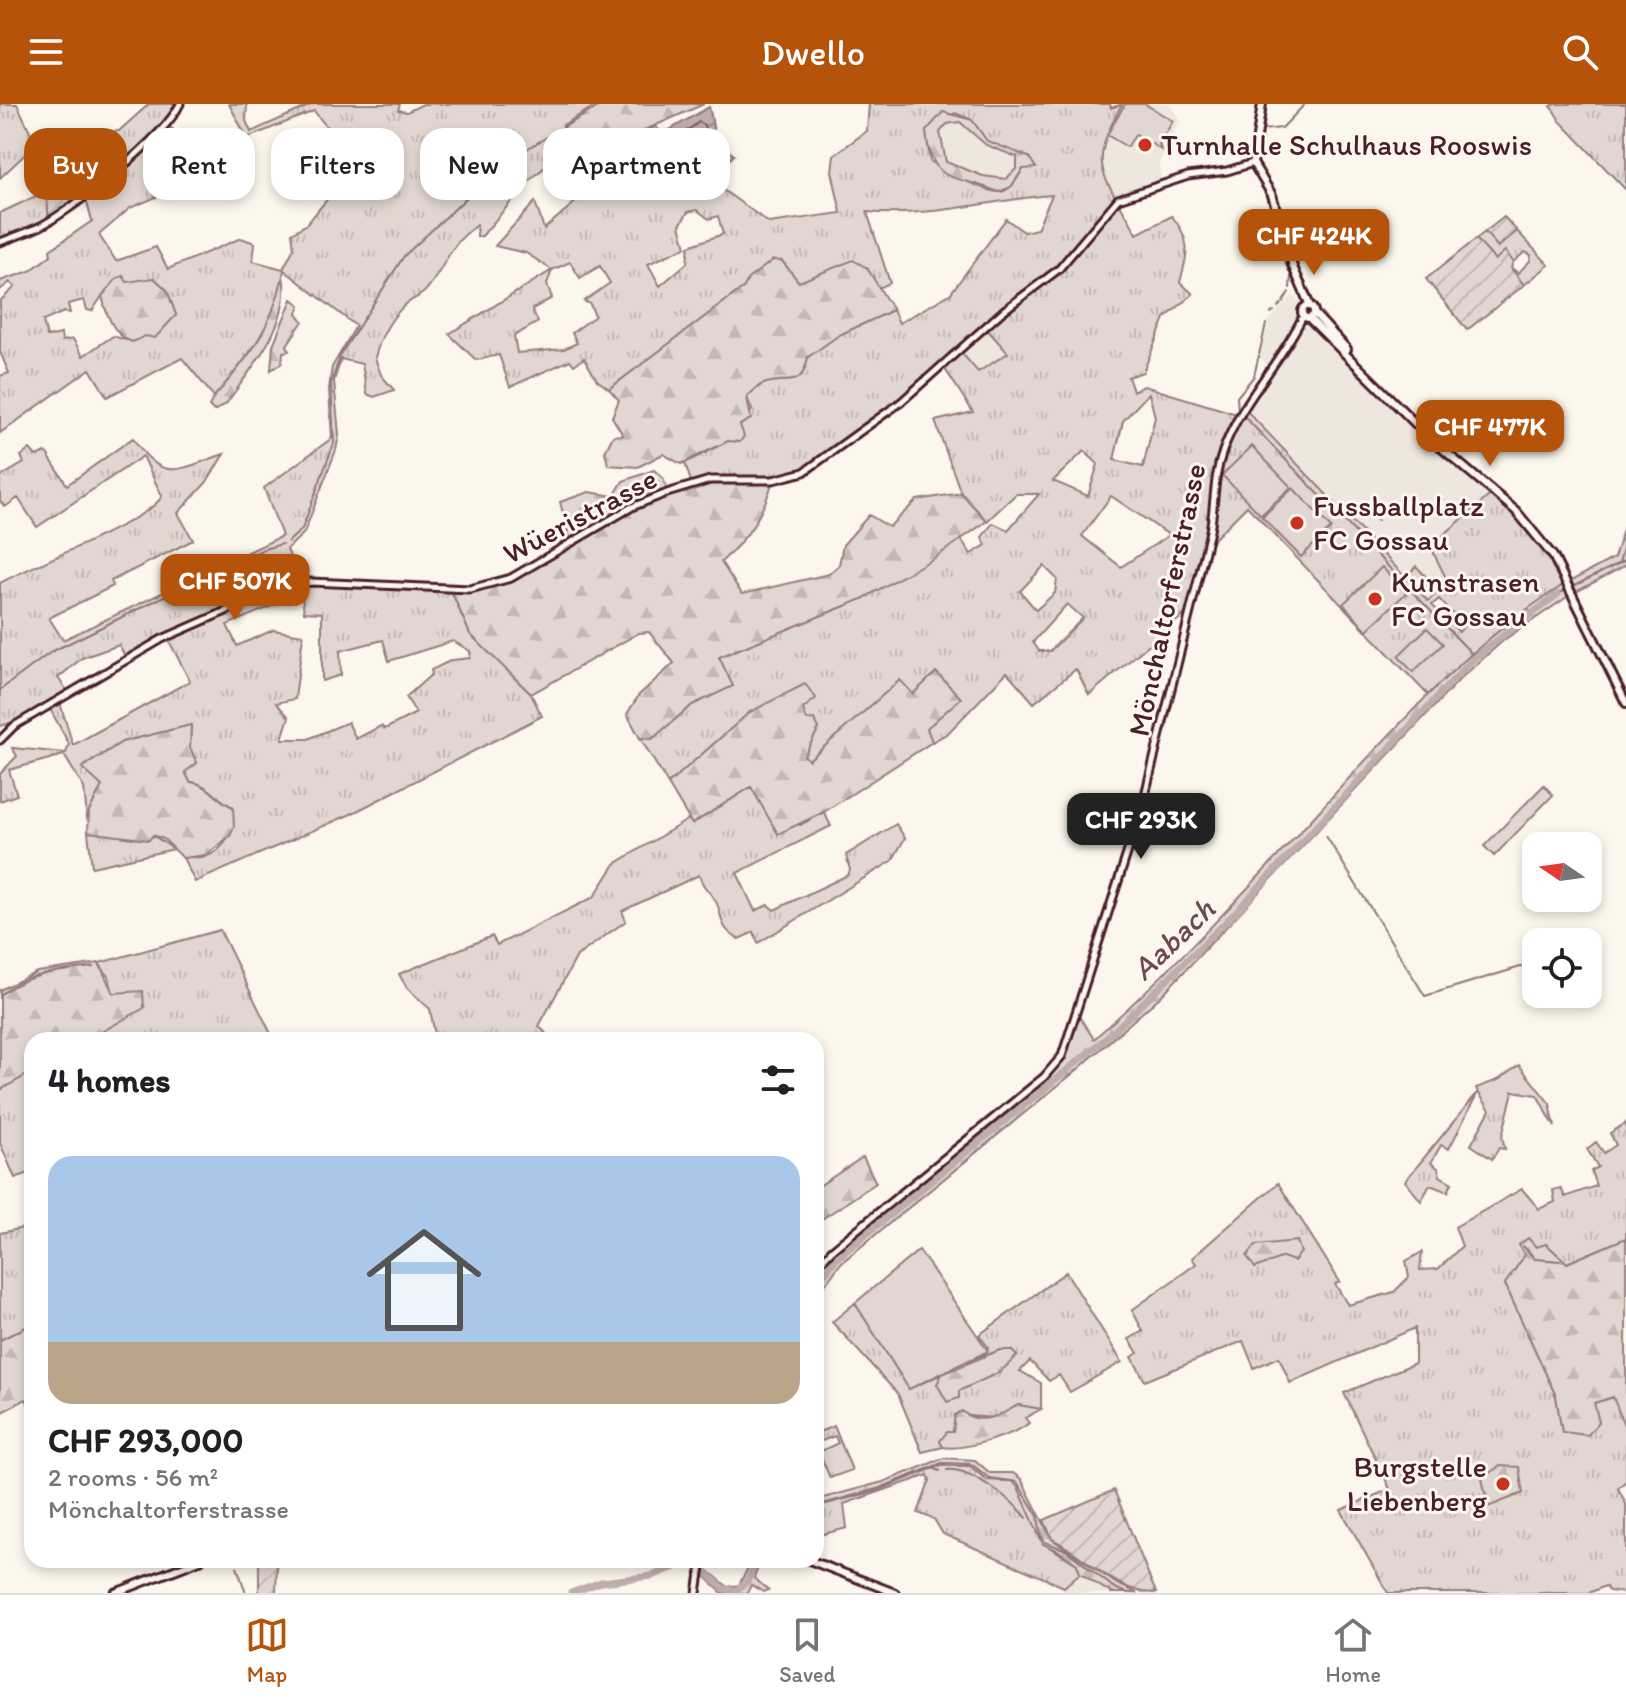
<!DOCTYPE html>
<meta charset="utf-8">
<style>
:root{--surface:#fff;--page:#f6f6f6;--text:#202124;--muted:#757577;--line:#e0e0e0;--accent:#b45309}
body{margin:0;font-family:Itim,sans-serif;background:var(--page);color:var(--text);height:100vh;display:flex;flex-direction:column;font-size:30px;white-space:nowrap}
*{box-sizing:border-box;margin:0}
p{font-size:26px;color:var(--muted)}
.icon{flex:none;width:44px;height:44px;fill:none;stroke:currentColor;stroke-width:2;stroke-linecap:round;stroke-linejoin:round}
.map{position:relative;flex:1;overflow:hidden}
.sheet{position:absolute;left:24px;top:928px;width:800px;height:536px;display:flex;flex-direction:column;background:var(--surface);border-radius:24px;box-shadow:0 4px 12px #0003}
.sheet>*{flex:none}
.guide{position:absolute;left:24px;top:24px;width:800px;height:72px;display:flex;gap:16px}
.needle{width:52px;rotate:283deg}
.tools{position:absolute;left:1522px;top:728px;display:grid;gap:16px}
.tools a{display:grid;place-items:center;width:80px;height:80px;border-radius:16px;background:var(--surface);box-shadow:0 4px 12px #0003;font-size:40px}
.price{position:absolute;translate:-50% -68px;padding:0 18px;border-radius:16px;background:var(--accent);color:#fff;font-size:26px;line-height:52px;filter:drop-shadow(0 2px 4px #0008)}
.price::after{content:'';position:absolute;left:50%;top:48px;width:24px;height:18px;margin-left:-12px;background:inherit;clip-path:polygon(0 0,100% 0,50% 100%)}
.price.on{background:#222;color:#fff}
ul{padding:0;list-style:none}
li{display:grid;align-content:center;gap:16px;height:424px;padding:0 24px}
li span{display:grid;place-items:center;height:248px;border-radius:24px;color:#555}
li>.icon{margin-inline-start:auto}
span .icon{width:144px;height:144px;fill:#fffc;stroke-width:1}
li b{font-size:34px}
h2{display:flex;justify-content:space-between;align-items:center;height:96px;padding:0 24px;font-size:34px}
.pill{padding:0 28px;border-radius:24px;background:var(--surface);box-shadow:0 4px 12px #0003;font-size:28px;line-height:72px}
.pill.on{background:var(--accent);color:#fff}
header{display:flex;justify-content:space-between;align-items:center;height:104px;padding:0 24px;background:var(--accent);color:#fff;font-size:36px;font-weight:600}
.tab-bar{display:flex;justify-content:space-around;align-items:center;height:112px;border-top:2px solid var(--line);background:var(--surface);font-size:22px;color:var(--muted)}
.tab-bar a{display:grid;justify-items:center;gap:4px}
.tab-bar .on{color:var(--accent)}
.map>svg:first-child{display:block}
</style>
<header><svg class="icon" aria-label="menu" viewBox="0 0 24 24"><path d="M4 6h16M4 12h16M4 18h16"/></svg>Dwello<svg class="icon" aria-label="search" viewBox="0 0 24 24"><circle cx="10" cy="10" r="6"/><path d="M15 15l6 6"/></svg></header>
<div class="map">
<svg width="1626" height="1489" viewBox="0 0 1626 1489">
<defs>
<pattern id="grass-tufts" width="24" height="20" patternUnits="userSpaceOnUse" patternTransform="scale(2)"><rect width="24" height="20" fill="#e2d7d0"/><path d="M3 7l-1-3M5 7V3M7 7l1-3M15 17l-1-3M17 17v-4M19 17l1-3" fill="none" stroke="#c3b8b3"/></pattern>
<pattern id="forest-firs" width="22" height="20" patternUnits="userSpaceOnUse" patternTransform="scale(2)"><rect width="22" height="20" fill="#e2d7d0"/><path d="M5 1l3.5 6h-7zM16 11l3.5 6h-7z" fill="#c3b8b3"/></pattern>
<pattern id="garden-furrows" width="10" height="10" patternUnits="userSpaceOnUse" patternTransform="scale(2)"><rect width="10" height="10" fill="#e2d7d0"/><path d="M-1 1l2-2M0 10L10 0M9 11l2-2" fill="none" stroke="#c3b8b3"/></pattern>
<pattern id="water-ripples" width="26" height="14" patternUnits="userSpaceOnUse" patternTransform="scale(2)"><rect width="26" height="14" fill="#bfadaa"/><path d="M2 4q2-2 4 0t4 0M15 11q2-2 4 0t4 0" fill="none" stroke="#9d8c8b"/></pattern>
</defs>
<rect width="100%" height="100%" fill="#fbf7ec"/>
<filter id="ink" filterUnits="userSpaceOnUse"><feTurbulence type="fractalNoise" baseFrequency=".0125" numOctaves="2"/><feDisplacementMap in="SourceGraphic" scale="16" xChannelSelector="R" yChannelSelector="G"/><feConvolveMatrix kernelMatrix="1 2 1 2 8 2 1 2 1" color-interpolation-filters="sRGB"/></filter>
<g filter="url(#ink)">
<!-- built -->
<path fill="#eee7de" d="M1122,0H1169L1180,16L1159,60L1161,79L1118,95L1099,62L1105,32Z
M960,18L986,41L1017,53V64L1006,75L983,72L946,58L940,28L947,20Z
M1372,122L1387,139L1366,153L1354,132Z
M1293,191L1433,337L1495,387L1433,440L1448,479L1429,497L1248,306L1274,267L1259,253L1268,223L1266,219Z
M986,223L1008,249L978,268L959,247Z
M1080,1469L1111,1489H1059Z"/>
<!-- grass -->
<path fill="url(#grass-tufts)" stroke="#967b7e" stroke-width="2" fill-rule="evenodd" d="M0,0H17L36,40L0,74Z
M149,0H180L167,20L207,58L185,81L130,104L99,131L116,157L156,143L168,165L241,134L255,139L253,157L283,165L294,144L292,129L307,120L356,60L314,7L247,34L229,0H247L246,17L251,28L313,0H400L398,6L407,8L423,0H598L563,21L574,37L528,78L482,132L477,133V121C447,142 447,161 427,185C422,192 412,195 406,200C391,213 379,235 375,254L381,271L394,286L374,293L367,290L362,260L341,255L334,277L339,331L336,346L304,429L287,445L301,480L450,484L470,530L531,590L542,612L351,710L195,778L183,754C190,752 195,754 202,753C227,749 233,723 233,703C217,696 208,679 190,678L185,668L197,659L190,644L191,621L122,638L83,663L102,682L87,714L84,684L64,651L9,666L17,691L0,697V670L17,652L12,644L66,649L69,640L49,603L14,622L10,619L0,622V479C29,462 150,417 162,392L143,352L37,423L18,394L5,403L0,397V373L24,359L21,352L30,345L36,352L46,348L67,381L133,334C163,381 179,365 224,350L206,379L178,409L193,436L111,477L113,482L49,514L63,536L282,432L264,384L332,334L329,285L332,263L356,222L284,166C276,219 249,253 214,293L182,254L107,293L90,265L0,329V272L9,269L0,248V197L15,183L10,178L0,186V177L30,167L51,151L50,146L92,117L85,91L68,57L101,29L119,27ZM154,174L167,186L176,211L145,232L126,236L113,232L83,252L73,235L62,237L61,230L47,233L43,217L64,208L70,209L68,200L84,196L87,206L92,207L107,185ZM300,480L304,508L322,509V577L341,571L340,547L383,536L389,557L453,537L470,547V554L452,556L431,566L432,570L406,593L416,609L385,625L381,622L356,635L348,618L308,635H282L289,613L276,599L295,595L303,531L273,526L237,542L227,521L277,500L272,487ZM167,533L190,577L73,641L60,599L71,592L58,574L82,554L119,541L127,556Z
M869,0H1110L1111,4L1122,0C1085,68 1104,68 1137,130L1172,112C1192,138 1188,148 1180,178L1193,190L1165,214L1143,268L1128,273L1133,287L1144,282L1240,311L1245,305L1428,497L1448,478L1434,450L1433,440L1495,387L1538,437L1565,480L1510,517L1428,591L1247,402L1211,438L1208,437L1191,505L1089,591L1076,565L1034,599L1007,568L948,629L932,638L913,590L900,577L809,656L804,652L807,616L802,605L750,608L668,680L640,634L652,635L692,601L732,582L719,553L862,495L961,435L971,450L986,441L982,433L993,419L1008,426L1039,390H1016L987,417L961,389L935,317L973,308L943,262L814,362L791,372L692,381L685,359L728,337L752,306L747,293C751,289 757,283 763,280C787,271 801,288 808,253L839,231L893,206L899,219L950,190L1006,115L1024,128L1037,125L1052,91C991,96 928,114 867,108L890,179L879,184L867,164L851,159L799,179L782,157L748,175L745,183L609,285L597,276L584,254L574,261L570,256L510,283L499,251L476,256L449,230L552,166L526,149L495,142L535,98L544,125L588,87L595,73L587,56L626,72L661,52L645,26L656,23L715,80L769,119L841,109L832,67L834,51L867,27ZM955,9L972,16L987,37L1021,53L1023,65C1018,73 1012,86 1001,88C986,89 944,66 930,57L926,27ZM697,106L709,115L718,112L723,130L689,142L687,159L660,182L648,160L686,143L680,121L688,108ZM570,158L580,174L600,162L610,179L584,197L590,200L595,212L572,229L577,239L564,245L517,249L514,232L538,218L532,205L552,194L547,180L552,166ZM986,224L1008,249L978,268L960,247ZM1149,289L1155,313L1143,363L1114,356L1123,317ZM1084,347L1098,360L1088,392L1053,377ZM1111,392L1169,431L1121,463L1082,432ZM1044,462L1057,475L1055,489L1036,506L1020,487ZM1439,495L1464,522L1459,528L1432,501ZM1067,500L1083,514L1050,547H1039L1033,538Z
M1555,0H1626V86L1560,17L1551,2Z
M51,85L47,93L49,117L0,138V109Z
M1517,127L1549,161L1524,181L1510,163L1518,169L1530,157L1531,151L1525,148L1513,158L1505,147L1495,157L1476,135L1485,128L1498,143Z
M1626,416V461L1576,488L1571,477L1614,454Z
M751,683L800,721L824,708L831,722L737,769L755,807L768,801L774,806L848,771L850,766L846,751L896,720L905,734L892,757L758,839L754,828L739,835C715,823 725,808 713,793C707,786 702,781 699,771L622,807L626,817L577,852L539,922L552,936H436L430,905L407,884L399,870L492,832L497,841L594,793L615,760L684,718L689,715L692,720Z
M88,728L149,736L152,731L174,745L92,763Z
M220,826L274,936H87L144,903L113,889L109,874L99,859Z
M1519,961L1550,1000L1555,1023L1537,991L1513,987L1502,1033L1505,1045L1499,1044L1492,1055L1471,1041L1490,1006L1478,988L1449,1045L1441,1041L1431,1059L1438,1064L1440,1072L1452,1079L1448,1088L1430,1081L1421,1097L1405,1077L1478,988L1476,984L1498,976Z
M32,968V1068L15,1074L0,1039V986Z
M1626,1019V1134L1567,1159L1546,1140L1526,1150L1505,1180L1556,1292L1562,1328L1594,1299L1614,1293L1626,1326V1377L1618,1384L1626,1400V1489L1609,1487L1605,1482L1589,1489H1388L1341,1406L1390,1385L1344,1289L1415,1259V1224L1290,1279L1279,1253L1254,1264L1243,1237L1145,1277L1132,1253L1138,1249L1129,1235L1143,1227L1132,1206L1196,1160L1192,1154L1278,1079L1340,1178L1335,1180L1348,1201L1394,1188L1409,1173L1406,1157L1422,1148L1420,1166L1438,1165L1462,1142L1455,1123L1522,1085L1539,1105L1555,1098L1553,1086L1561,1084L1565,1093L1596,1082L1591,1067L1598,1063L1587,1045L1596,1038L1604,1049L1616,1041L1610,1029Z
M32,1122V1220L0,1236V1129Z
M1066,1168L1122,1258L1070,1288L1059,1271L1049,1277L1030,1257L1020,1267L1041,1279V1305L1018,1301L996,1314L955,1311L953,1328L940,1337L943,1343L922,1348L898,1290L832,1218L855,1199L909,1285L942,1270L937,1281L958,1287L1000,1268V1246L966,1259L986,1250L988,1243L979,1231Z
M834,1322L852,1366L830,1374L819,1348L838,1339L835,1332L816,1339V1329Z
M941,1361L970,1362L987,1376L1012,1377L1019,1383L1043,1439L1077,1460L1080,1469L1064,1483L943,1430L934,1415L918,1409L930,1376L928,1371L844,1400L847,1424L816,1432V1407L821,1401L876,1387Z"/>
<!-- forest -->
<path fill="url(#forest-firs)" stroke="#967b7e" stroke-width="2" fill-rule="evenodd" d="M598,0H704L645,26L662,52L626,72L587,56L563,22Z
M943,8L972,16L987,37L1029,53L1036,64L1023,65L1011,83L998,88C956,69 932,84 926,27ZM960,18L986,41L1017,53V64L1006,75L983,72L946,58L940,28L947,20Z
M773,156L782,157L799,178L853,156L867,164L893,206L839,231L808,253C801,288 788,271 763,280C757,282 752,289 747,293L751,315L740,321L744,332L740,338L728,337L681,360L663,350L638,363L608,361L605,348L613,332L623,331L612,313L619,296L609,285L744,183L748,175Z
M123,172L127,178L154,174L167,186L176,211L155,234L145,232L133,238C114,233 106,210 102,192L117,174Z
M283,172C292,219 252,263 226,300L214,307L209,302L214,293C250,252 271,226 283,172Z
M292,195L300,201L297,209L303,217L287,241L289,247L283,248L282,259L271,266L273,241Z
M654,366L663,374L668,389L710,376H773C763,411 748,434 721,458L742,490L829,470L839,461L843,441L869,411L889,423L917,396L961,389L987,417L936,453L862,495L719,553L733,582L692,601L652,635L640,634L627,610L639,591L674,559L649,528L639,529L531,590L470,530L450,484L489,483L571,439L560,398L589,388L614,392L623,377Z
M1565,480L1570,491L1504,536L1461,574L1161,892L1077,966L841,1159L816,1193V1163L824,1154L1056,960L1076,914H1080L1094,935C1175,863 1248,785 1320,706C1396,623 1469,539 1565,480Z
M936,568L961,594L927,624L932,638L824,708L778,730L751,683L692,720L668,680L750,608L805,580L816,594L803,605L807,616L814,615L819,624L804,652L809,656L900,576L913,590Z
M191,621L190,644L197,659L185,668L190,678C208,679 217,697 233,703L234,723L230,732L206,751L183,754L164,735L153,731L149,736L88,728L89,707L102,682L82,664L122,638Z
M99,859L113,889L143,887L144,904L87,936H32V968L0,986V886L37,868Z
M863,1053L876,1079L816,1119V1084Z
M1528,1134L1536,1143L1546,1140L1567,1159L1626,1134V1326L1613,1293L1594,1299L1599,1318L1588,1331L1562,1328L1556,1292L1505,1180L1525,1151L1519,1141Z
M1297,1137L1301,1148L1294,1157L1283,1153L1255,1164L1247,1152L1256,1141Z
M32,1220V1306L26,1295L0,1309V1236Z
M1000,1246H1011L1017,1252L1000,1268L959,1287V1294L947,1298L937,1280L942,1270Z
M1018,1301L1041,1305L1025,1314L1029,1319C1014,1332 960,1347 943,1343L940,1337L947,1328H953L955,1311L962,1307C979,1323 1002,1311 1018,1301Z
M944,1354L975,1356L990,1369H1013L1021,1375L1052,1435L1117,1480L1137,1489H1111L1080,1469L1077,1460L1057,1446L1043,1440L1018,1383L1012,1377L987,1376L970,1362L941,1361L876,1387L821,1401L816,1407L819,1395L883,1378Z
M1500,1362L1519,1363L1523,1389L1488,1403L1482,1374Z
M752,1456H761L754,1474L768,1486L763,1488L751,1481L747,1489H722L704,1471L705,1464L728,1483L739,1481Z"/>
<!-- garden -->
<path fill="url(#garden-furrows)" stroke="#967b7e" stroke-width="2" d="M68,57L85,91L49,116L47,93Z
M1504,113L1517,127L1498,143L1485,128Z
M1476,135L1495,156L1505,147L1513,158L1511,164L1524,181L1467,226L1426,175Z
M1114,1386L1156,1489C1115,1489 1088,1453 1052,1435L1044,1416Z
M259,1456H277L276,1489H259Z"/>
<!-- pitch -->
<path fill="#e2d7d0" stroke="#967b7e" stroke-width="2" d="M1125,0H1145L1173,17L1159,40L1161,46L1136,30L1127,43L1107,31Z
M1252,342L1291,383L1261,411L1222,371Z
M1293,384L1331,424L1301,453L1262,413Z
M1416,462L1432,479L1422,488L1407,472Z
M1382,463L1406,489L1367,526L1343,500Z
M1427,524L1443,540L1413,568L1398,552Z
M1544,681L1553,691L1494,752L1484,742Z
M919,1146L988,1247L909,1285L855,1199Z"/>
<!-- water -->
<path fill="url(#water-ripples)" stroke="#907477" stroke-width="2" d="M709,3C718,35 706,30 734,51L716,69L668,27Z"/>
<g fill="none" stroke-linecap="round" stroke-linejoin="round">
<!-- shore -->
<path stroke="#79585e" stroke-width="2" d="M699,18L704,21L709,42L705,46L684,29Z"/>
<!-- stream -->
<path stroke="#907477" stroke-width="2" d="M1262,26L1282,24L1305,0
M482,80L503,59L603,0
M1270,105L1262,109L1258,125L1282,155
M1285,158L1291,172L1290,184
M1283,198L1289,188
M1278,203L1281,200
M1271,209L1274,207
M1266,220L1254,272L1237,293L1238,306L1475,553
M1373,412L1378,417
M288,438L302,425L334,339L331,279L341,250L404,152L478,83
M1619,459L1626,433
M186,482L264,445L282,440
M1558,490L1626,456
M0,586L51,548L179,485
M1326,732L1425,892L1527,861
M0,891C27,869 60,867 93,863
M1523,1142L1535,1155L1561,1157
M930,1363L940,1367
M947,1366C969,1363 1014,1397 1027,1414
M816,1402L880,1384L942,1359L971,1360L989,1374L1017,1378L1038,1412L1041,1432L1045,1438L1066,1446L1113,1483L1126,1489
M237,1463L246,1489
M724,1485V1489"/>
<!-- river -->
<path stroke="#bfadaa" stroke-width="7" d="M816,1180L836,1155L1110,931L1235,809L1475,553L1558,490
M571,1489L601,1478L652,1472L685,1459L697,1460L724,1485L735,1487L747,1478L757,1456"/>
<defs>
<path id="tertiary" d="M0,138C14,133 28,128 41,122C75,104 164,34 180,0
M0,636L14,622L162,535L272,487L311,478L470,485L511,474L632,403L667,389L710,376H773L804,368L901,298L1003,207L1059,165L1118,95L1188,72L1227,67L1253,59
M816,1163L832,1146L1044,973L1062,952L1142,703L1210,427C1215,400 1213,374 1223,347C1240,298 1281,259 1303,212
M697,1489L702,1456"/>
<path id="secondary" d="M1262,0L1253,59L1272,91L1293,163L1310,202
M1302 208a6 6 0 1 1 12 0a6 6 0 1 1-12 0Z
M1314,209L1347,245
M1309,214L1433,337L1516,407L1553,452L1626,599
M809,1456L895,1489
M115,1489L200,1456"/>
</defs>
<!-- tertiary casing -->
<use href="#tertiary" stroke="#4a1f2b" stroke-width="11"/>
<!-- secondary casing -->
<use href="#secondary" stroke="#4a1f2b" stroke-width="12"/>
<!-- tertiary -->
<use href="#tertiary" stroke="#fbf7ec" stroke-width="5"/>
<!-- secondary -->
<use href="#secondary" stroke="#fbf7ec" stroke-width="6"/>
</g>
</g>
<!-- markers -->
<g fill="#c8321e" stroke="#fbf7ec" stroke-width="3">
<circle cx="1145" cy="41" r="8"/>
<circle cx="1297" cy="419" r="8"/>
<circle cx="1375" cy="495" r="8"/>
<circle cx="1503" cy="1380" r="8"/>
</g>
<g text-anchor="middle" stroke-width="6" stroke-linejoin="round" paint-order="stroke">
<!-- poi labels -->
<g font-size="30" fill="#4a1f2b" stroke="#fbf7ec" text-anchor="start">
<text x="1161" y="51">Turnhalle Schulhaus Rooswis</text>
<text x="1313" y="412">Fussballplatz<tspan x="1313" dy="34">FC Gossau</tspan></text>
<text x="1391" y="488">Kunstrasen<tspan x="1391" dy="34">FC Gossau</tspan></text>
<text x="1487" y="1373" text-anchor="end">Burgstelle<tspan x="1487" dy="34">Liebenberg</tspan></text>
</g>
<!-- street labels -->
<g font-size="30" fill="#4a1f2b" stroke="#fbf7ec">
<text transform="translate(580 412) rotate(-28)" y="10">Wüeristrasse</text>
<text transform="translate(1167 496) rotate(-78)" y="10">Mönchaltorferstrasse</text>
</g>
<!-- water labels -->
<g font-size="32" font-style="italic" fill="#6d4a51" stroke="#fbf7ec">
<text transform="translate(1173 835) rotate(-44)" y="11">Aabach</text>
</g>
</g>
</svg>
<div class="tools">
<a><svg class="needle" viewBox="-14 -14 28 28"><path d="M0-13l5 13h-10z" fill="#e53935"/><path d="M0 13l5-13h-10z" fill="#757577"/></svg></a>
<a><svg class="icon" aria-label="locate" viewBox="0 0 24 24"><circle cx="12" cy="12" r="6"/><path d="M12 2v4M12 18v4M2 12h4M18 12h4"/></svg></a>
</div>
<b class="price" style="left:1314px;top:173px">CHF 424K</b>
<b class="price" style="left:1490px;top:364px">CHF 477K</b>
<b class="price" style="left:235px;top:518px">CHF 507K</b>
<b class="price on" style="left:1141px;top:757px">CHF 293K</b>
<div class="guide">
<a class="pill on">Buy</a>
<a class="pill">Rent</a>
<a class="pill">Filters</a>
<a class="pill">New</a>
<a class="pill">Apartment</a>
</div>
<section class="sheet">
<h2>4 homes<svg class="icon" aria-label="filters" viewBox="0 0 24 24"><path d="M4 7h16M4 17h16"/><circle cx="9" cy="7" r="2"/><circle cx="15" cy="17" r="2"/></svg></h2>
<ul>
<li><span style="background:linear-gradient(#a9c7e8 75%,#b9a48a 0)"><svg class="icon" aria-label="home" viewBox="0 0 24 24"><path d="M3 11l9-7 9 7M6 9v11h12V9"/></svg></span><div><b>CHF 293,000</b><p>2 rooms · 56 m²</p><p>Mönchaltorferstrasse</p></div></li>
</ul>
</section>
</div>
<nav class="tab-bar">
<a class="on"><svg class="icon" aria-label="map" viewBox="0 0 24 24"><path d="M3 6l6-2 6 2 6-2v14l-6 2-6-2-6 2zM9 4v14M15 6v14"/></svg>Map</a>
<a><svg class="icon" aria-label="saved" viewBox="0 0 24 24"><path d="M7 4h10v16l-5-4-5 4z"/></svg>Saved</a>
<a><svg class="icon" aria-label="home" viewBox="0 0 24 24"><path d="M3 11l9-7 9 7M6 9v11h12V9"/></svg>Home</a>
</nav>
